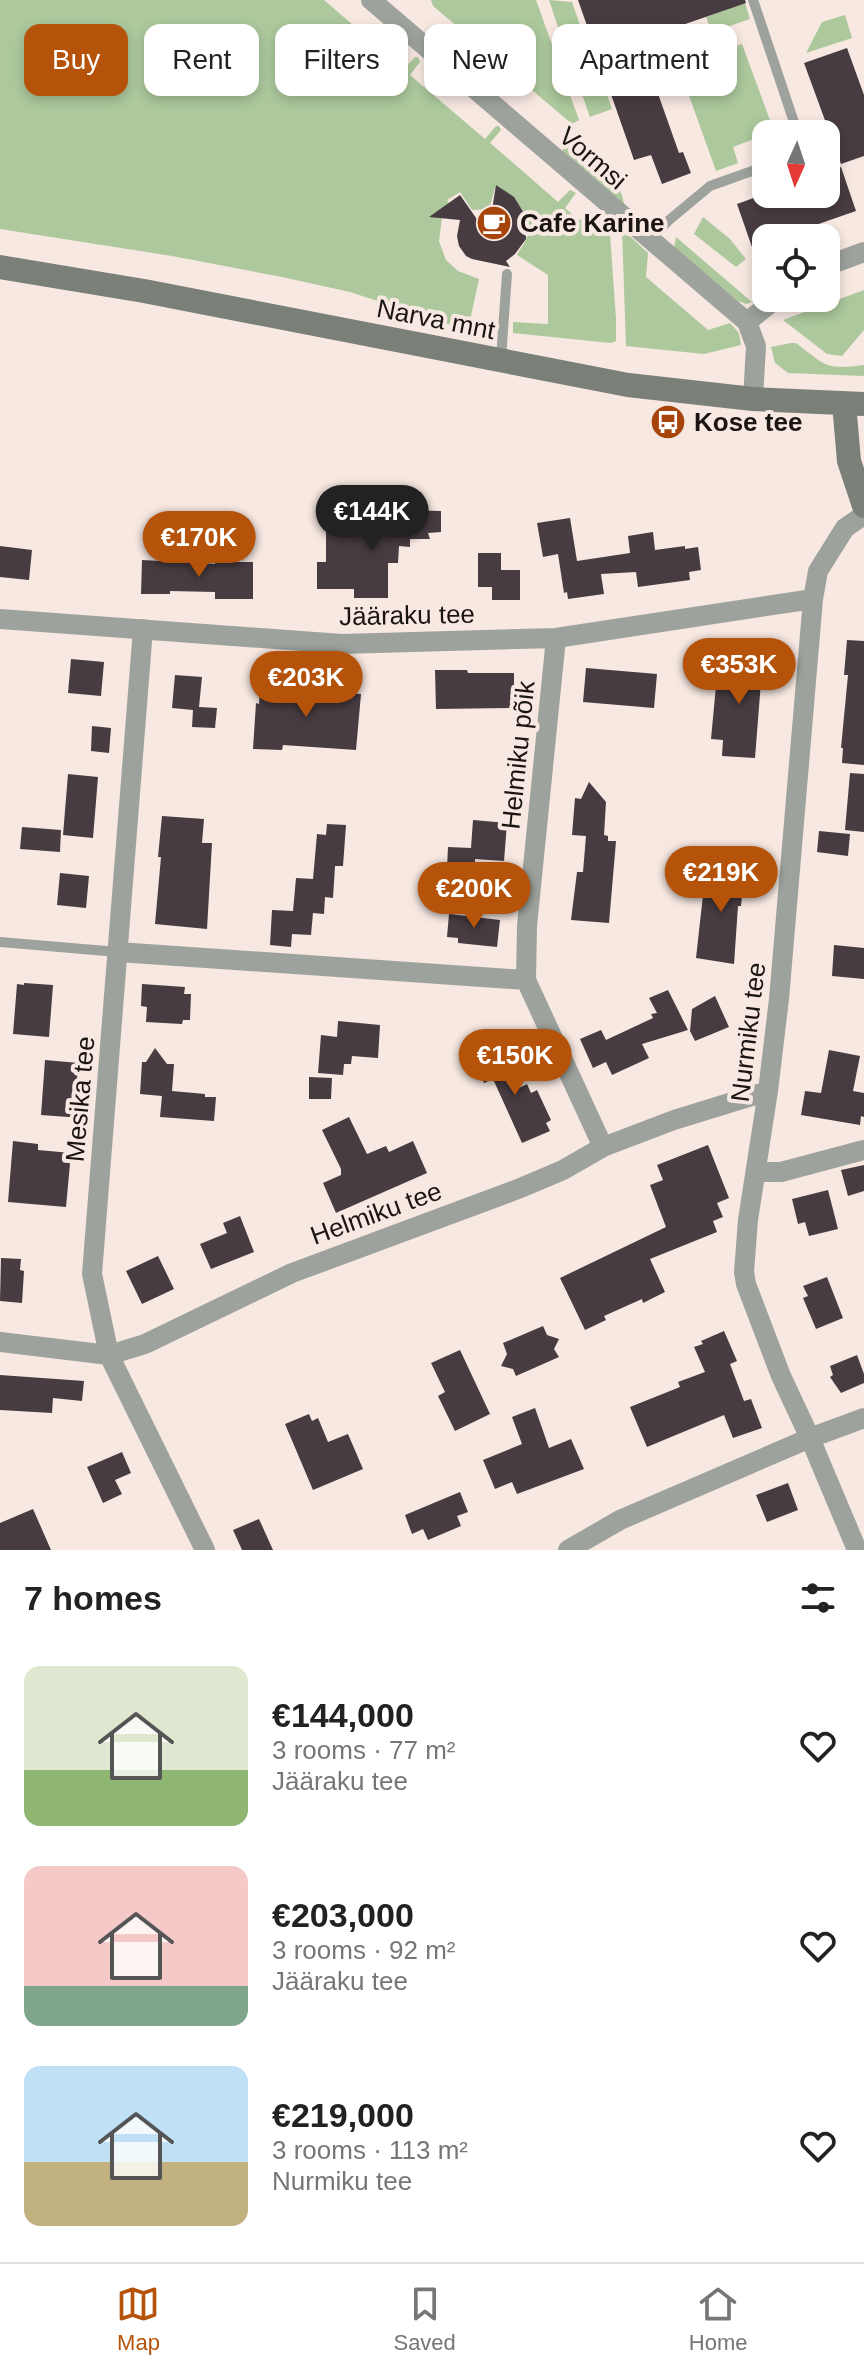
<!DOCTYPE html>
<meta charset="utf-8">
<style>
:root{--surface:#fff;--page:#f2f2f2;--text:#222;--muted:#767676;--line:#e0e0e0;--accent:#b45309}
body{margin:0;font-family:Helvetica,sans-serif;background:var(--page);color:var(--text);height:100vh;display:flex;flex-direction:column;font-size:30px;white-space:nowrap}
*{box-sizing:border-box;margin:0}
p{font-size:26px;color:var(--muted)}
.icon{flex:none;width:44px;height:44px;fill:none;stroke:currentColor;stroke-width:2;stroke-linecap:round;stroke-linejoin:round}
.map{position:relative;height:1550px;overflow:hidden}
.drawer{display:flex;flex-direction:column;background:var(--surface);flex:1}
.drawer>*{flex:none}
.top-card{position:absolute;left:24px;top:24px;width:816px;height:72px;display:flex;gap:16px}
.needle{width:52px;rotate:183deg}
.tools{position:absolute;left:752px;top:120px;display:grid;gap:16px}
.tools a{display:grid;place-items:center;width:88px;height:88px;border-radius:16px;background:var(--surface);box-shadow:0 4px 12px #0003;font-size:40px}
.price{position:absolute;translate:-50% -68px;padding:0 18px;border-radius:28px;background:var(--accent);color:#fff;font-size:26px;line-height:52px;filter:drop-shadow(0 2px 4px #0008)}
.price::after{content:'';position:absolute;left:50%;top:48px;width:24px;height:18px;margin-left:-12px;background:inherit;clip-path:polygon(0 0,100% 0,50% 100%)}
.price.selected{background:#222;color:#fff}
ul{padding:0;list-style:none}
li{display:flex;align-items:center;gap:24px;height:200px;padding:0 24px}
li span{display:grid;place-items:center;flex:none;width:224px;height:160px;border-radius:16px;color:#555}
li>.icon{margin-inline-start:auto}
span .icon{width:96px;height:96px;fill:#fffc;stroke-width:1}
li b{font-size:34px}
h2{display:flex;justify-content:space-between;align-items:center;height:96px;padding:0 24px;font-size:34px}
.chip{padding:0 28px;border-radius:16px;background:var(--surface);box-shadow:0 4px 12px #0003;font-size:28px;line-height:72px}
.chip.selected{background:var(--accent);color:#fff}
.dock{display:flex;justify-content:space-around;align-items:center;height:112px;border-top:2px solid var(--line);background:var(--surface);font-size:22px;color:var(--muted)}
.dock a{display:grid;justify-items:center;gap:4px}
.dock .selected{color:var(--accent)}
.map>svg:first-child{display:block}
</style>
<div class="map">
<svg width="864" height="1550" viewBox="0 0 864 1550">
<rect width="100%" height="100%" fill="#f7e8e1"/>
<!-- green -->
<path fill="#acc89c" d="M0,0H324L404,69L415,57H418L420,62L410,75L485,139L496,126H499L501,130L490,143L558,202L570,190L576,193L565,208L579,220L599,214L609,220L616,319V341L611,343L513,333V322L548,324V275L517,255C520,249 525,243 527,237C535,214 512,196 496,185L489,209L472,210L460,192L447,200L453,209L442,218L439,241L446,260L458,271L479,279L470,320L493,321L492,329L448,324L350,292L282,277L172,256L0,229Z
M431,0H536L579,120L572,124L433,6Z
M549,0L572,2L588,48L567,54Z
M726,0H744L750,19L712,32L706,17L728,9Z
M845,15L852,38L806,53L822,22Z
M742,44L774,131L733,147L738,163L716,171L678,65Z
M592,53L612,109L590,117L570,60Z
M572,139C591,157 621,177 624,204L561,152Z
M703,217L730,239L746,259L736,267L694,234Z
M622,229L648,253L646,277L708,330L730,323L739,333L741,345L704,354L626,346Z
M676,237L752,302L746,304L738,301L674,248Z
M864,290V330L842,356L827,354L783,320Z
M791,343H796C827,366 824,370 864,365V376L788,373L775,363L771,347Z"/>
<!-- building -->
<path fill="#473c42" d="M578,0H745L746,3L639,40L679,153L683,152L691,173L662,184L651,155L634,160Z
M847,48L864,95V156L841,164L804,63Z
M841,167L856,211L778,238H766V242L752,247L737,204L765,194H826V172Z
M496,185L514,197L526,216V239L515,254L506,261L510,267L472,259L466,256L459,246L457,236L460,220L429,217L460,195L488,235Z
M405,510L441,511V532L428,533L430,539H410V547L399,546L398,563H388V598H354V589H317V562H326V532L380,533V513H405Z
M570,518L577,561L630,553L628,536L653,532L655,550L685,546V549L698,547L701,570L689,572L690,580L638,587L636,572L601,574L604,594L568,599L567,592L564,593L558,554L543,557L537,523Z
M0,546L32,550L29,580L0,577Z
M478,553H501V570H520V600H492V587H478Z
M142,560L215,564V562H253V599H215V592L170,591V594H141Z
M847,640L864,641V765L842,763L843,748H841L848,675H844Z
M728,653L763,656L755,758L722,756L723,740L711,739L716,686L725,687Z
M71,659L104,662L101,696L68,693Z
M586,668L657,674L654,708L583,702Z
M435,670H467L468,673H514V708L436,709Z
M175,675L202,677L199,707L217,708L215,728L192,727L193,710L172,708Z
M266,685L361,694L356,750L283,745L282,750L253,749L256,703L259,704L260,690H266Z
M92,726L111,728L109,753L91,751Z
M850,773L864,774V832L845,830Z
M68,774L98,777L93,838L63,835Z
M589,782L606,802L604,835L608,836V841H616L609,923L571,920L577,872H583L586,836L572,835L575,798L581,799Z
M162,816L204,819L202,843H212L207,929L155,924L161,857H158Z
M473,820L507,823L504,861L475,859V871L447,869L448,847L471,848Z
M327,824L346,825L343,866H335L333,898L325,897L324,914L313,913L311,935L292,934L291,947L270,945L272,910L293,911L296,878L313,879L317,834L326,835Z
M22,827L61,830L60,852L20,849Z
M819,831L850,834L848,856L817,852Z
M715,864L746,867L744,895H742L741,906H738L734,964L696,958L704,886L712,887Z
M60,873L89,876L86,908L57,905Z
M449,914L500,920L497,947L458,943V938L447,937Z
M834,945L864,948V979L832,976Z
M24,983L53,985L49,1037L13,1034L17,984L24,985Z
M142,984L185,987L184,994H191L190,1020H183L182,1024L146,1022L147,1007L141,1006Z
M668,990L688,1030L642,1044L649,1058L612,1075L606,1062L593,1068L580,1039L601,1030L606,1040L653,1018L651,1014L657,1013L649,998Z
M715,996L729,1027L695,1041L690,1031L692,1009Z
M338,1021L380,1025L378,1058L352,1056L351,1064H344L343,1075L318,1073L321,1035L337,1037Z
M155,1048L167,1064H174L172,1091L205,1094V1097H216L214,1121L160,1117L162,1096L140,1094L142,1062H146Z
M502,1048L519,1088L527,1084L531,1093L537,1090L551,1120L546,1123L550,1131L522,1143L493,1079L484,1083L474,1060Z
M829,1050L860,1056L853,1091L864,1093V1117L861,1116L860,1125L801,1115L805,1091L821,1093Z
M45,1060L79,1063L77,1078H85L82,1118L41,1115Z
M309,1077L332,1078L331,1099H309Z
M349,1117L367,1154L386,1146L389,1152L413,1141L427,1173L336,1213L323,1183L341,1175V1169L322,1130Z
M13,1141L38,1144V1150L71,1153L66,1207L8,1202Z
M708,1145L729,1198L717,1203L723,1217L713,1221L717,1232L650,1259L665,1292L643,1303L642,1299L604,1316L606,1320L585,1330L560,1278L666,1227L650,1185L663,1180L657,1165Z
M864,1165V1191L848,1196L841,1170Z
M828,1190L838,1229L809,1236L805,1222L798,1224L792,1199Z
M240,1216L254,1252L211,1269L200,1244L227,1233L223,1223Z
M158,1256L174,1289L142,1304L126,1271Z
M1,1258L21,1259L20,1270L24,1271L22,1303L0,1301Z
M827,1277L843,1318L816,1329L803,1298L808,1296L803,1286Z
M543,1326L547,1335L559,1339L554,1349L559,1357L516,1376L513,1369L501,1366L507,1354L503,1343Z
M724,1331L737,1361L730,1364L744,1401L751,1399L762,1428L733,1438L724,1415L647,1447L630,1407L680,1387L678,1382L705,1372L694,1347L703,1344L701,1341Z
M460,1350L490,1414L455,1431L438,1396L445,1392L431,1363Z
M857,1355L864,1374V1383L841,1393L830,1377L833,1375L830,1366Z
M0,1375L84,1381L82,1401L53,1398L52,1413L0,1410Z
M535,1408L549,1448L571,1439L584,1469L517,1494L512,1482L495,1489L483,1460L522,1444L512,1417Z
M309,1414L312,1421L318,1418L328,1442L348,1434L363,1469L313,1490L285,1424Z
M122,1452L131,1473L115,1480L122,1494L103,1503L87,1467Z
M788,1483L798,1510L767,1522L756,1495Z
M460,1492L468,1512L457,1516L461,1526L428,1540L423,1529L412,1534L405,1515Z
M33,1509L51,1550H0V1523Z
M259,1519L273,1550H242L233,1530Z"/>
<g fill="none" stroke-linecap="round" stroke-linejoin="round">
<!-- lane -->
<path stroke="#9ea29d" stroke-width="10" d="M753,0L798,134
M651,239L668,221L710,186L766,166
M501,358L507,274
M0,942L118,952"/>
<!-- street -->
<path stroke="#9ea29d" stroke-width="20" d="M371,0L747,322L756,346L753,399
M826,266L864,252
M747,322L777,298
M0,619L342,644L556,638L813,599
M143,629L92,1274L109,1355L205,1550
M556,638L527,926L526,980L603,1147
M118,952L526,980
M756,1172H781L864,1150
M0,1342L109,1355L145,1344L292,1273L518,1189L563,1170L603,1147L674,1120L768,1091
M568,1550L620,1520L810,1438L864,1418
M857,1550L810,1438L781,1376L746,1284L744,1272L748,1220L768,1091L779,999L813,599L818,571L845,528L864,515"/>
<!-- secondary -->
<path stroke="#7a7f78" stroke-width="24" d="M0,267L144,291L628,385L753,399L864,404
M844,403L849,461L864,506"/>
</g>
<!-- icons -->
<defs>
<symbol id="cafe-disc" viewBox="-11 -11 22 22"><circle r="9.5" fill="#a7440a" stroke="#f7e8e1"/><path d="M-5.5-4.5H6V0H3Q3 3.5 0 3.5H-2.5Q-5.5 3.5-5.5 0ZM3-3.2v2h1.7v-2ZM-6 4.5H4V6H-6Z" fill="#fff"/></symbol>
<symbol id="bus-disc" viewBox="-11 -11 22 22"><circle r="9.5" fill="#a7440a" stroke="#f7e8e1"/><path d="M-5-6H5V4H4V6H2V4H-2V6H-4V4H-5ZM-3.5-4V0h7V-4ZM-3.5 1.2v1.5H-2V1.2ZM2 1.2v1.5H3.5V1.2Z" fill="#fff"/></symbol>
</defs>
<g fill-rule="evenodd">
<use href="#cafe-disc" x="474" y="203" width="40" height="40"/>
<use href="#bus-disc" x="648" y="402" width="40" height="40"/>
</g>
<g text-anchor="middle" stroke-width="8" stroke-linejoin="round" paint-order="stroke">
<!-- street labels -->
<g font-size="26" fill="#1a1512" stroke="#f7e8e1">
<text transform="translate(593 158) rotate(41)" y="9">Vormsi</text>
<text transform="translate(436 319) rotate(11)" y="9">Narva mnt</text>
<text transform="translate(407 615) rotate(-1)" y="9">Jääraku tee</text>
<text transform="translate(518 755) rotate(-84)" y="9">Helmiku põik</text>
<text transform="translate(748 1032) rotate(-83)" y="9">Nurmiku tee</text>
<text transform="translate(80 1099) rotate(-85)" y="9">Mesika tee</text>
<text transform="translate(376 1213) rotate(-20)" y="9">Helmiku tee</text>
</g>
<!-- poi labels -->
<g font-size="26" font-weight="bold" fill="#1a1512" stroke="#f7e8e1" text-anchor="start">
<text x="520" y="232">Cafe Karine</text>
<text x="694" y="431">Kose tee</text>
</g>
</g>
</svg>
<div class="tools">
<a><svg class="needle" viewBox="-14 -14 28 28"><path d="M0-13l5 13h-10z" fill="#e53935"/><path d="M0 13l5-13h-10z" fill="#767676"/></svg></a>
<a><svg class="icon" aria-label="locate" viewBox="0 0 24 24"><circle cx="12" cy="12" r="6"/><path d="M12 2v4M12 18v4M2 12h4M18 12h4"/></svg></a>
</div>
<b class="price selected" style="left:372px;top:553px">€144K</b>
<b class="price" style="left:199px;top:579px">€170K</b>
<b class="price" style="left:739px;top:706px">€353K</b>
<b class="price" style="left:306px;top:719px">€203K</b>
<b class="price" style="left:721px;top:914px">€219K</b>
<b class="price" style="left:474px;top:930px">€200K</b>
<b class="price" style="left:515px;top:1097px">€150K</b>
<div class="top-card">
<a class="chip selected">Buy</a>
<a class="chip">Rent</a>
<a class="chip">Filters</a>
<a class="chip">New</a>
<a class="chip">Apartment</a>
</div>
</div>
<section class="drawer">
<h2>7 homes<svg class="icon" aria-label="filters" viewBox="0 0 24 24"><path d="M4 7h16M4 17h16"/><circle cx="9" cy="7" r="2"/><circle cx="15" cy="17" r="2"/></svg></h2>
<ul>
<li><span style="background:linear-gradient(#dfe7d0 65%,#8fb573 0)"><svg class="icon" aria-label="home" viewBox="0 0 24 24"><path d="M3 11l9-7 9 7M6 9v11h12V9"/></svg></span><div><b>€144,000</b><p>3 rooms · 77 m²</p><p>Jääraku tee</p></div><svg class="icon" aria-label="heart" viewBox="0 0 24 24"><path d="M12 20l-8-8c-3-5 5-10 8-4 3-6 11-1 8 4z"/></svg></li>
<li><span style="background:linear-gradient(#f6c9c9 75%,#7fa58c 0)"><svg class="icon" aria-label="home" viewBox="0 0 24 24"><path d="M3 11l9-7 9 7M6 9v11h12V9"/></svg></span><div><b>€203,000</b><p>3 rooms · 92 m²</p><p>Jääraku tee</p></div><svg class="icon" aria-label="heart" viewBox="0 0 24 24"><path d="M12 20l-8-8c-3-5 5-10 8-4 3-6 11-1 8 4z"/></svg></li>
<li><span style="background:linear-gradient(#bfe0f5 60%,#c2b280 0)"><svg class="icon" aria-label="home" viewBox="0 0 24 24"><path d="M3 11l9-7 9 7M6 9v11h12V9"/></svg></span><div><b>€219,000</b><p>3 rooms · 113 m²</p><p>Nurmiku tee</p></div><svg class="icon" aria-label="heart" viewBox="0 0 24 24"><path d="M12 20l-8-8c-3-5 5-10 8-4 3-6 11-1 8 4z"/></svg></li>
</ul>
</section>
<nav class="dock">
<a class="selected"><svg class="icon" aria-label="map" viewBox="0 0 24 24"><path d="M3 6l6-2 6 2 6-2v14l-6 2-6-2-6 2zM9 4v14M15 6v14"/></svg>Map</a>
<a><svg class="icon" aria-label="saved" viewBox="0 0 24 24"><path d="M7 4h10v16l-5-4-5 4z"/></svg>Saved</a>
<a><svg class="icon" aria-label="home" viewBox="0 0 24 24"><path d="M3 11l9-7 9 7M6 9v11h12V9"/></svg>Home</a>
</nav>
